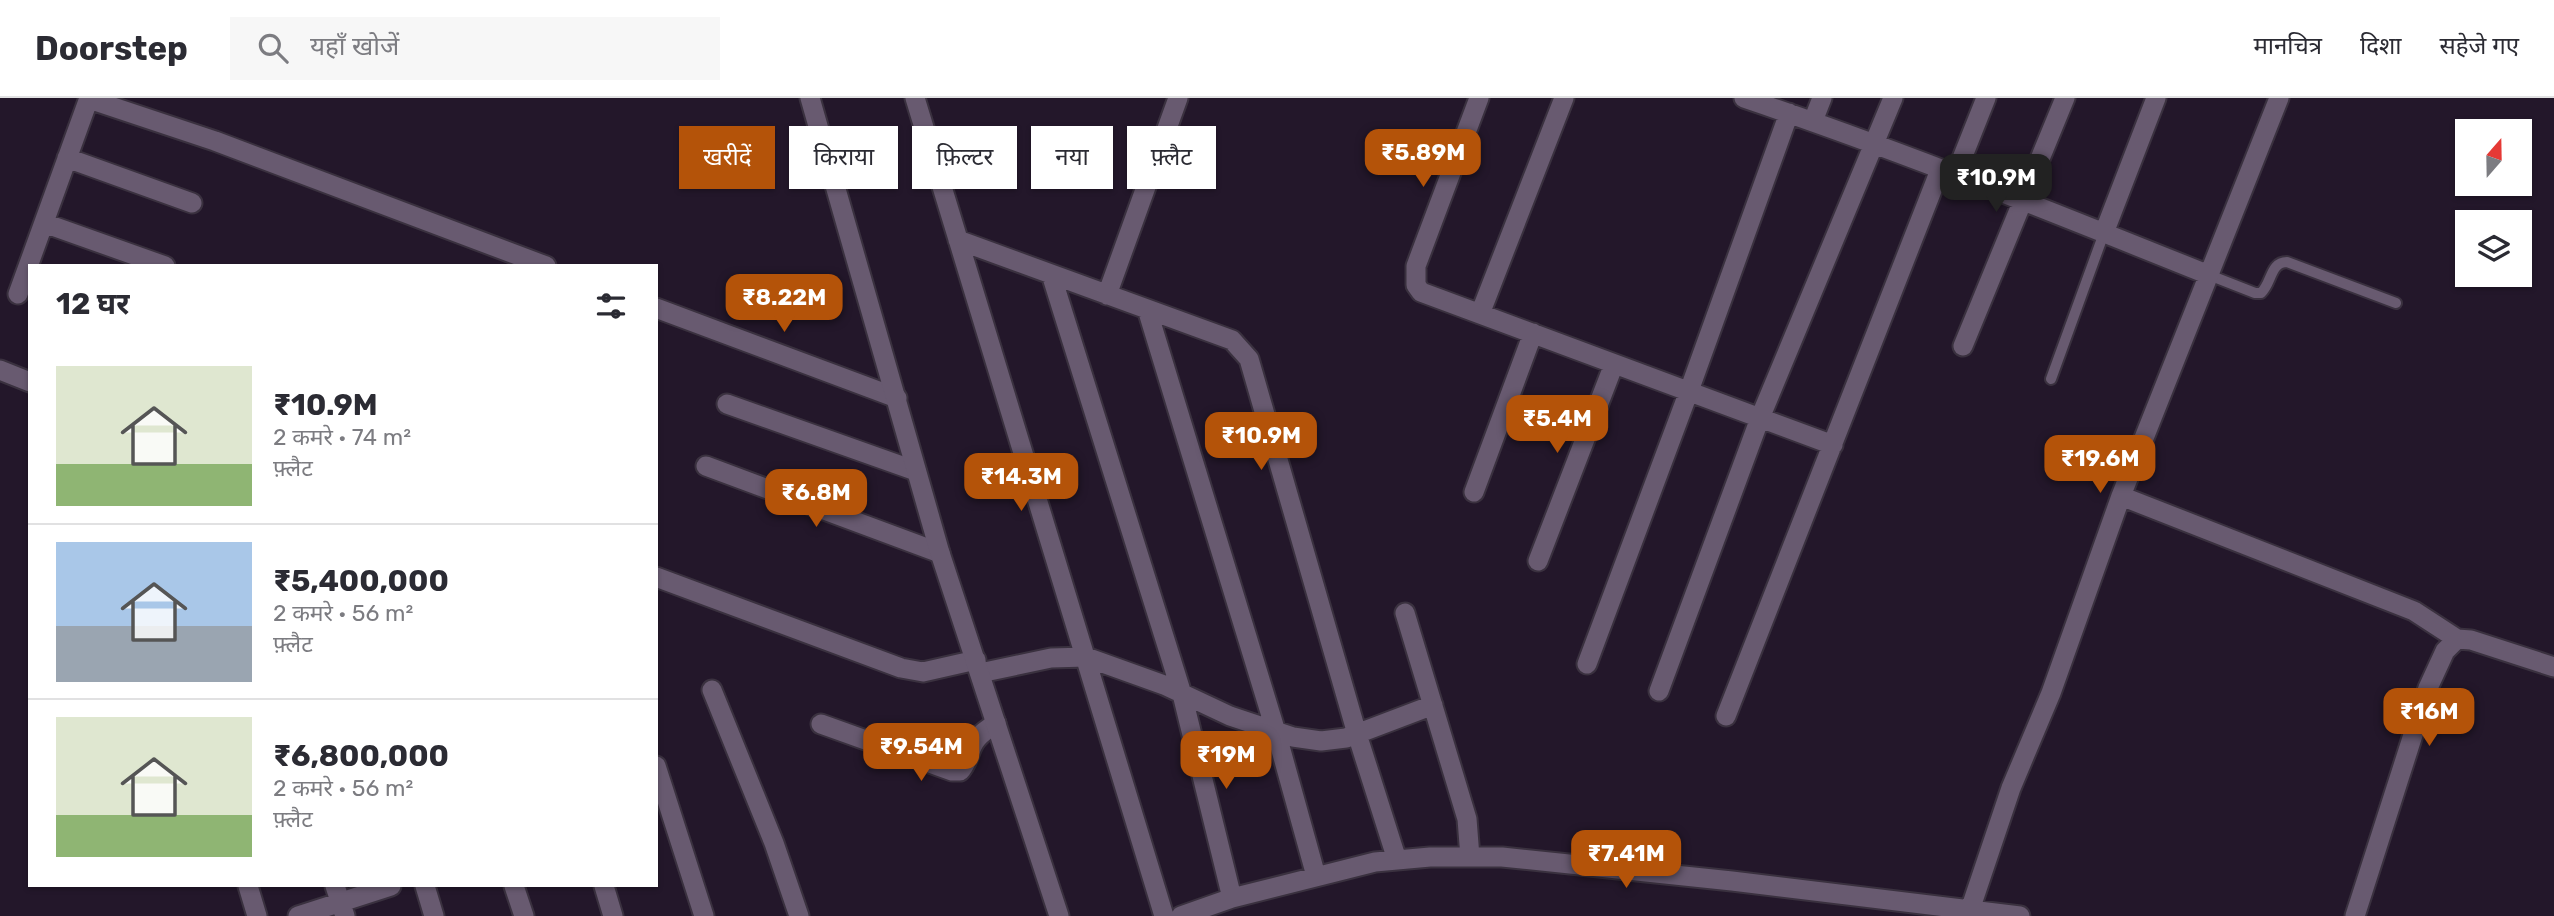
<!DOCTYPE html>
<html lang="hi">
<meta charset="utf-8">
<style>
:root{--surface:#fff;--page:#f7f7f7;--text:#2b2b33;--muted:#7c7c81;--line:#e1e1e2;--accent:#b45309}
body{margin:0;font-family:Rubik,"Noto Sans Devanagari",sans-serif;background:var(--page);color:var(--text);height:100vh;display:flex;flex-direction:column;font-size:26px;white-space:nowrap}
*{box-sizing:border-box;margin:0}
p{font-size:23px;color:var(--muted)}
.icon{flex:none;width:38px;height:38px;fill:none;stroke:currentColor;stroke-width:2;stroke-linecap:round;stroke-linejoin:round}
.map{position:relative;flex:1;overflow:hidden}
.sheet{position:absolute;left:28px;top:166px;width:630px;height:623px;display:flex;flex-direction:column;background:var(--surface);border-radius:0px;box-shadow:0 2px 5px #0004}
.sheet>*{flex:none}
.banner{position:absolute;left:679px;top:28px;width:665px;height:63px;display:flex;gap:14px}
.needle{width:46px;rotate:20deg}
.controls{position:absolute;left:2455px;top:21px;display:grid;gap:14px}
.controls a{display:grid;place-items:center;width:77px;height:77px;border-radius:0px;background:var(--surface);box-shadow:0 2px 5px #0004;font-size:35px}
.price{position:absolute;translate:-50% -60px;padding:0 16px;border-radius:14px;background:var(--accent);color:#fff;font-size:23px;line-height:46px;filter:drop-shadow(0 2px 4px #0008)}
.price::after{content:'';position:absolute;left:50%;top:42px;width:21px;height:16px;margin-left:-10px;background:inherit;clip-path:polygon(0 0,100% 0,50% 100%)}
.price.active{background:#222;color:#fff}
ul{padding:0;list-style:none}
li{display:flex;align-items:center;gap:21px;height:175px;padding:0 28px}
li+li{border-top:2px solid var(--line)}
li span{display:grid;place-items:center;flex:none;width:196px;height:140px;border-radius:0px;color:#555}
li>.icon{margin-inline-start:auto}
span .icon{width:84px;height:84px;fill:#fffc;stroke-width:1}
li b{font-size:30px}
h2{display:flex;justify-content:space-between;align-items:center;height:84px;padding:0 28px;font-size:30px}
.chip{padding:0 24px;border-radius:0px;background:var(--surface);box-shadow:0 2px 5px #0004;font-size:24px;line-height:63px}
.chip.active{background:var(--accent);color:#fff}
header{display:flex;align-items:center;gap:42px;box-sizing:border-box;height:98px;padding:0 35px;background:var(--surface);border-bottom:2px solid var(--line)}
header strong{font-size:33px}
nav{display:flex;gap:38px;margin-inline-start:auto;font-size:24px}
.search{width:490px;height:63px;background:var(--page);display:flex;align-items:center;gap:18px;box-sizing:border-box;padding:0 24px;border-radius:0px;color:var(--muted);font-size:26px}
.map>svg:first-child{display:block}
</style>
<header>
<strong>Doorstep</strong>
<div class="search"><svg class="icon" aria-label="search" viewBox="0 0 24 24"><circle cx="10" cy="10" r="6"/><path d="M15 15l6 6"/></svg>यहाँ खोजें</div>
<nav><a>मानचित्र</a><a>दिशा</a><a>सहेजे गए</a></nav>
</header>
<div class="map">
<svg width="2554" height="818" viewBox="0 0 2554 818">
<rect width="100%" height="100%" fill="#23172a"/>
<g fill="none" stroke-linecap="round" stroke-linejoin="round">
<defs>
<path id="service" d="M2209,177L2255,195H2261C2272,185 2270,164 2287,164L2396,205
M2051,281L2104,135"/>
<path id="minor" d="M915,0L1164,818
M1479,0L1416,168V187L1421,194L1833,347
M1744,0C1901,53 2055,115 2209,177
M89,1L215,43L546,168
M1813,23L1822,0
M67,60L192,105
M1955,78L1986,0
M44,125L165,168
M2104,135L2156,0
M958,142L1232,242L1249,261L1357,636L1397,762
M1051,176L1182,596L1232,800
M18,196L89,0
M1107,197L1178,0
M656,210L897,300
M1147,211L1276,634L1316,778
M1480,216L1564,0
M1963,248L2065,0
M0,272L30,284
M727,306L916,373
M706,368L940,455
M1474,394L1533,235
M2121,398L2414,513L2457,541
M1538,463L1614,266
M656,479L901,570L923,574L976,562
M1405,515L1467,721L1470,759
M1587,566L1689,293L1789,15
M980,575L1051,560L1086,559L1164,587L1230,618L1293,639L1321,643L1346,640L1433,607
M712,592L774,745L799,818
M1659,593L1760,320L1893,0
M1726,618L1940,72
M821,626L952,673H960C968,665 968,655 974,645C979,636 988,631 996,625
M656,668L704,818
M248,788L257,818
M335,788L345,818
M425,788L434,818
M514,788L524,818
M604,788L613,818
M1970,812L2011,690L2051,595L2121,398L2279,0
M298,818L391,788
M1181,818L1232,800L1375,764L1430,759H1502L1732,783L2020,818
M2355,818L2428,590L2445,553L2457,541L2471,542L2554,569"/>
<path id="tertiary" d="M810,0L940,455L1059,818"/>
</defs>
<!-- service casing -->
<use href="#service" stroke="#3a313f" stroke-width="14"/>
<!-- minor casing -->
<use href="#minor" stroke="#3a313f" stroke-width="23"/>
<!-- tertiary casing -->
<use href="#tertiary" stroke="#3a313f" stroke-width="23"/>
<!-- service -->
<use href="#service" stroke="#685a70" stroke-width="10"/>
<!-- minor -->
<use href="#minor" stroke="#685a70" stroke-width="19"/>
<!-- tertiary -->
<use href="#tertiary" stroke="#685a70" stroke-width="19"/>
</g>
</svg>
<div class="controls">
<a><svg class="needle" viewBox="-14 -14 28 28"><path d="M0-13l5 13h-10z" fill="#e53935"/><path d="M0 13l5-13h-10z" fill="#7c7c81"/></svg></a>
<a><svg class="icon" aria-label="layers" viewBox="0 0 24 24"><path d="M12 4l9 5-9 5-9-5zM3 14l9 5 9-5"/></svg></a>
</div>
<b class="price" style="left:1423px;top:91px">₹5.89M</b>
<b class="price active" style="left:1996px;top:116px">₹10.9M</b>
<b class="price" style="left:784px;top:236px">₹8.22M</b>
<b class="price" style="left:1557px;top:357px">₹5.4M</b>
<b class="price" style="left:1261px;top:374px">₹10.9M</b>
<b class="price" style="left:2100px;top:397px">₹19.6M</b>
<b class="price" style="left:1021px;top:415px">₹14.3M</b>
<b class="price" style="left:816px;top:431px">₹6.8M</b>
<b class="price" style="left:2429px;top:650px">₹16M</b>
<b class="price" style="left:921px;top:685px">₹9.54M</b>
<b class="price" style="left:1226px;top:693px">₹19M</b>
<b class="price" style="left:1626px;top:792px">₹7.41M</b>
<div class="banner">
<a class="chip active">खरीदें</a>
<a class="chip">किराया</a>
<a class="chip">फ़िल्टर</a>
<a class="chip">नया</a>
<a class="chip">फ़्लैट</a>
</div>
<section class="sheet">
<h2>12 घर<svg class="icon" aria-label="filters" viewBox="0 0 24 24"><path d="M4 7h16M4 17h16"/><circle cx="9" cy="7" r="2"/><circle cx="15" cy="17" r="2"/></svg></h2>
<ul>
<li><span style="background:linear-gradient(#dfe7d0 70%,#8fb573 0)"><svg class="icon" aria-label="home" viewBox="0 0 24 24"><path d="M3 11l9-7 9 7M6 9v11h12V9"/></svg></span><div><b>₹10.9M</b><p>2 कमरे · 74 m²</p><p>फ़्लैट</p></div></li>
<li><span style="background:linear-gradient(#a9c7e8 60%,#9aa5b1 0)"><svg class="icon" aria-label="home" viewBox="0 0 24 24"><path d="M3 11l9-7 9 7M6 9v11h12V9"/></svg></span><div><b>₹5,400,000</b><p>2 कमरे · 56 m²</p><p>फ़्लैट</p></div></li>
<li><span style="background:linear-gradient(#dfe7d0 70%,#8fb573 0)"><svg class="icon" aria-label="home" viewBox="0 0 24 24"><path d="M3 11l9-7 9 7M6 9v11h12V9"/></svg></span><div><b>₹6,800,000</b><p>2 कमरे · 56 m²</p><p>फ़्लैट</p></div></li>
</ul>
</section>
</div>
